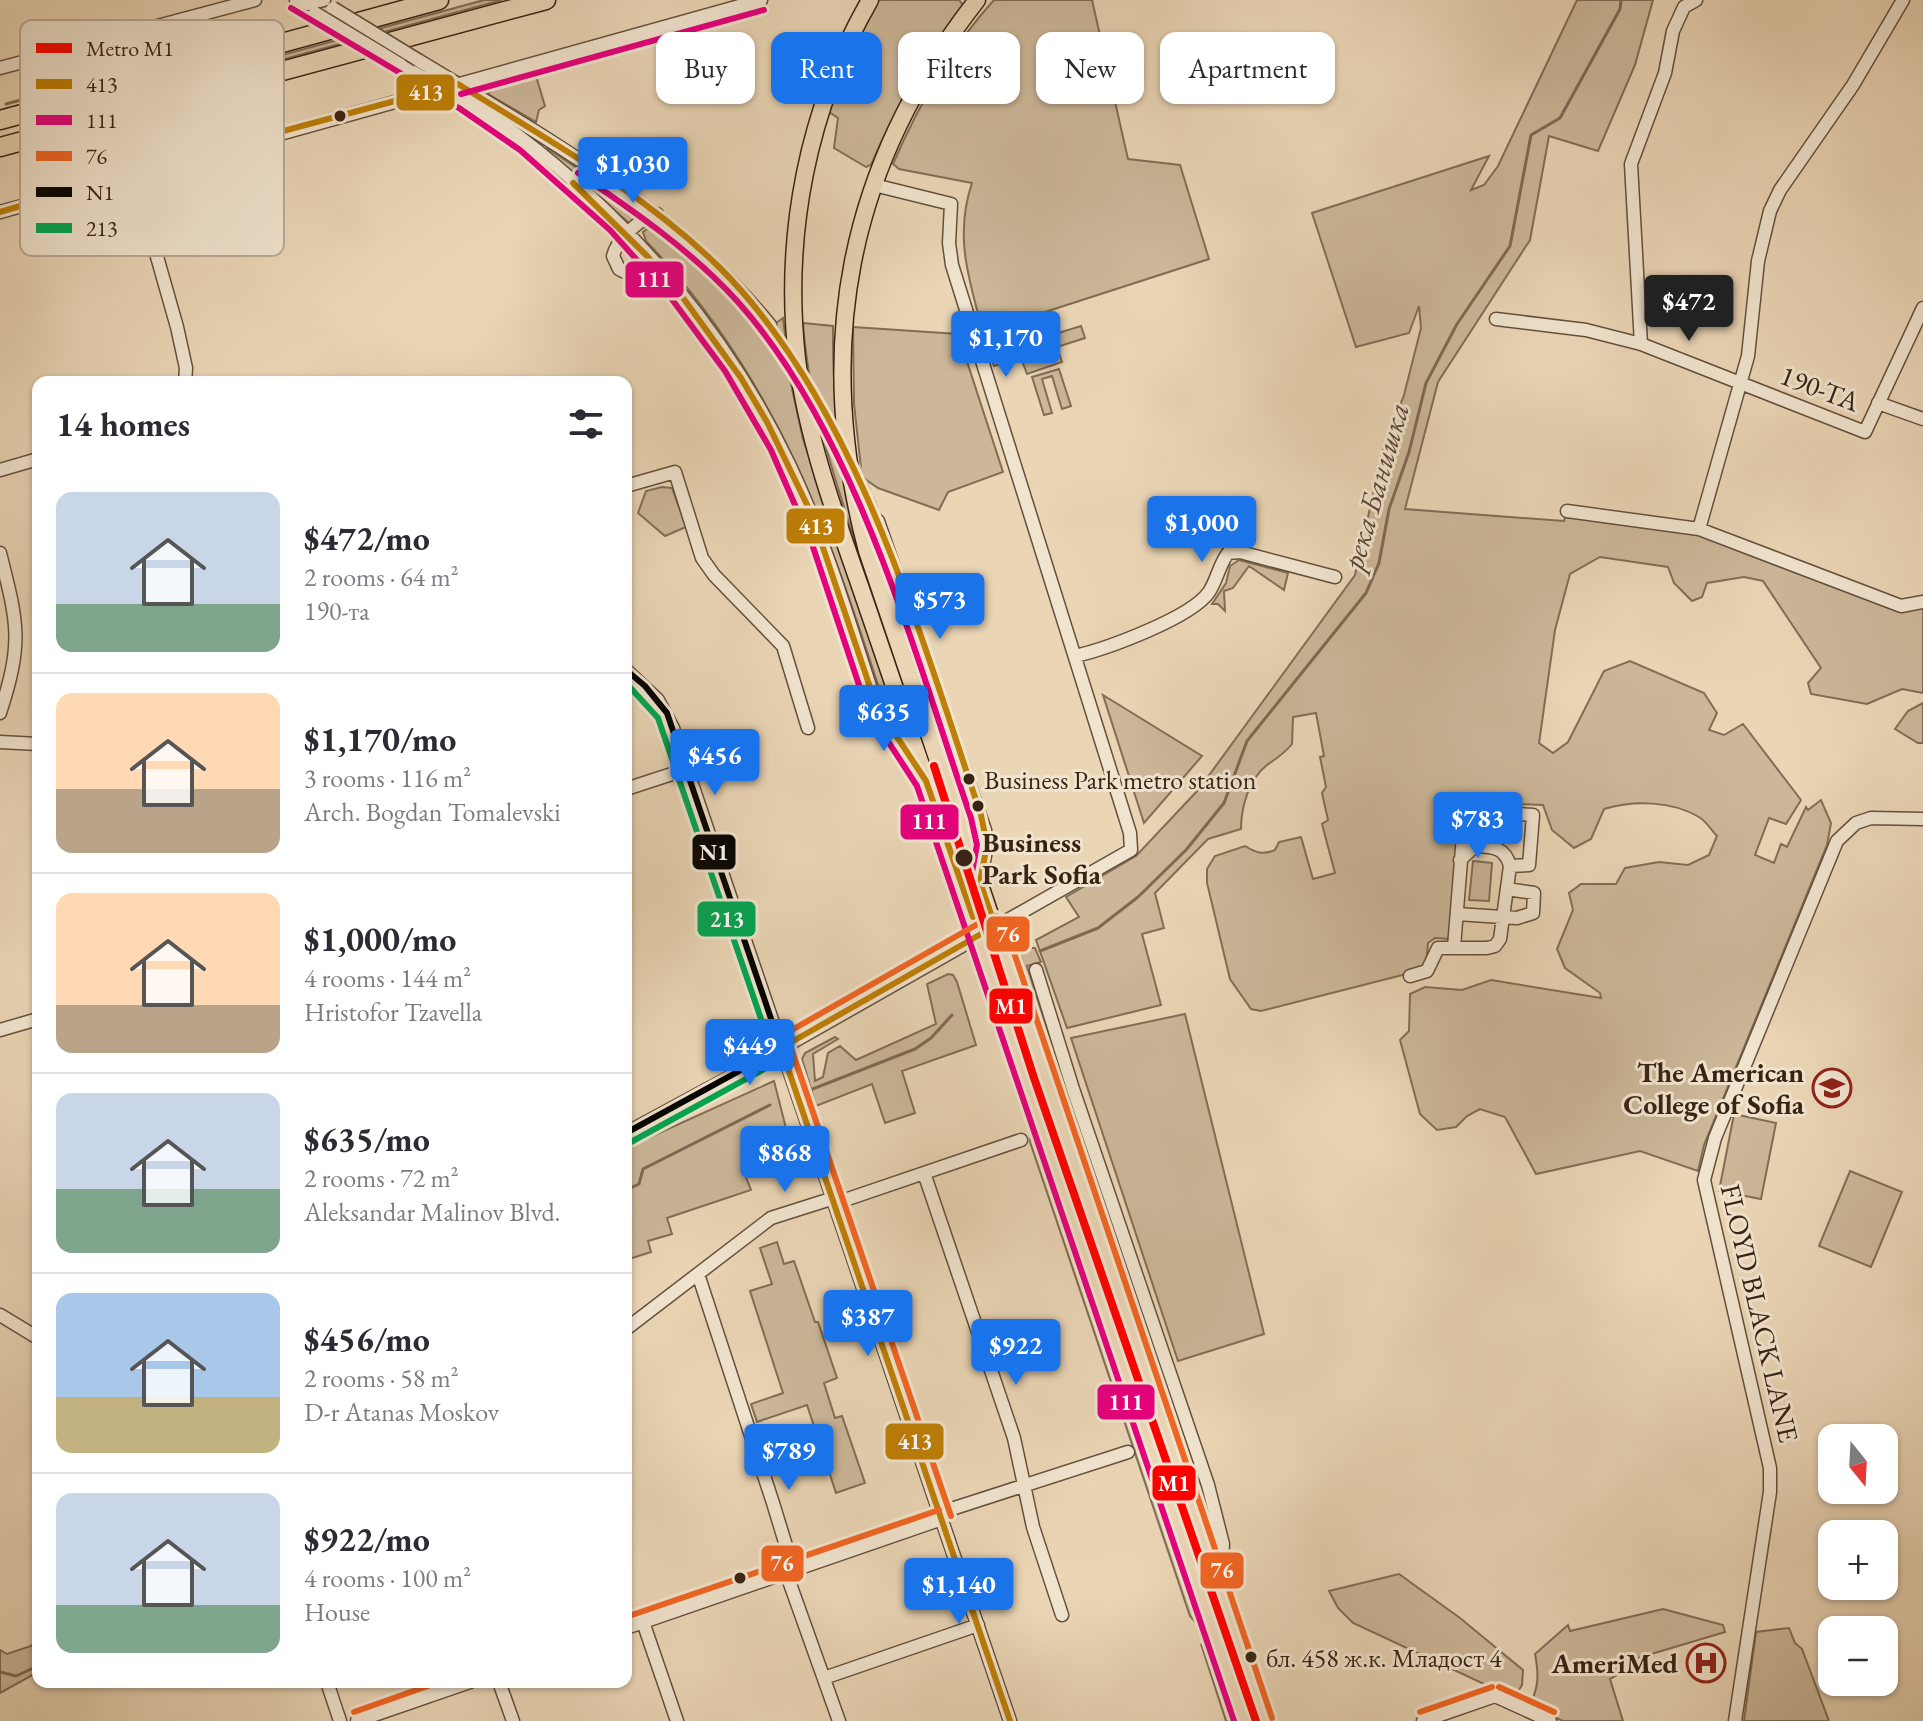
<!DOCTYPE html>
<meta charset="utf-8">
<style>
:root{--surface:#fff;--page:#f2f2f3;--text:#2b2b33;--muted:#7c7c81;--line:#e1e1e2;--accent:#1a73e8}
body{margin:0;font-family:"EB Garamond",serif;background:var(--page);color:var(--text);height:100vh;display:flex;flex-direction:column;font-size:30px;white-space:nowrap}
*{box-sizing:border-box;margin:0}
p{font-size:26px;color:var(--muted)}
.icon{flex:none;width:44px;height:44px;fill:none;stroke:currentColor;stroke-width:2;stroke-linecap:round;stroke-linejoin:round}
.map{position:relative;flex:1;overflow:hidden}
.side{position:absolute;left:32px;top:376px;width:600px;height:1312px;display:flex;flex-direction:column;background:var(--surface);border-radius:16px;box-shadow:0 2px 6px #0004}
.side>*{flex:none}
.guide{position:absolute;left:656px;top:32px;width:760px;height:72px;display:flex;gap:16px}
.needle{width:52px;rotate:162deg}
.controls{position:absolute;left:1818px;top:1424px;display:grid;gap:16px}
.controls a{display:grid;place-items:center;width:80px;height:80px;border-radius:16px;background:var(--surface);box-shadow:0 2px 6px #0004;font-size:40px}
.price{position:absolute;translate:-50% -68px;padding:0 18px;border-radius:8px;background:var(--accent);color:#fff;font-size:26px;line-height:52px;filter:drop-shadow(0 2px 4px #0008)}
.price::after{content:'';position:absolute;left:50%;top:48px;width:24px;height:18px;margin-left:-12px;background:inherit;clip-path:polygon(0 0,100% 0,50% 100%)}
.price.on{background:#222;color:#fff}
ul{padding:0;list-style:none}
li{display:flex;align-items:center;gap:24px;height:200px;padding:0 24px}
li+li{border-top:2px solid var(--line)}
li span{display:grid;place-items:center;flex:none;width:224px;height:160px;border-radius:16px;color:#555}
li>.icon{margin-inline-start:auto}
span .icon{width:96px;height:96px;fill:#fffc;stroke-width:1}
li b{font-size:34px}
h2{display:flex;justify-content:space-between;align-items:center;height:96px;padding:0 24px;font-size:34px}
.chip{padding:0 28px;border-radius:16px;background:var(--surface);box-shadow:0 2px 6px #0004;font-size:28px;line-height:72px}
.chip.on{background:var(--accent);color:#fff}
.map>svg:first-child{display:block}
</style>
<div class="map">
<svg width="1923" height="1721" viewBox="0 0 1923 1721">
<rect width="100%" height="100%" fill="#ead5b5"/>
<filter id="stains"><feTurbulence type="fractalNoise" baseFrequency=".0025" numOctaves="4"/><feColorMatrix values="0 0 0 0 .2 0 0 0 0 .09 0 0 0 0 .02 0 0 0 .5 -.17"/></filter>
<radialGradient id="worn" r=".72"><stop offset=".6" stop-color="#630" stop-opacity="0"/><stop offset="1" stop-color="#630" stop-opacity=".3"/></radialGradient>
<!-- green -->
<path fill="#ccb799" stroke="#826d56" stroke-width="2" d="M484,0H502L133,100L132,96Z
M879,0H959L963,5C925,57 896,106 871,165L866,167L834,148L838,118L829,112L851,53Z
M994,0H1092L1128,159L1180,165L1209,259L983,332C969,280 954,236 972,183L899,169L893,164C919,104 950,48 994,0Z
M1577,0H1653L1635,65L1598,151L1549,136L1530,240L1438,382L1405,509L1564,521L1566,514L1697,532L1888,607L1923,606V693L1902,689L1867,704L1811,694L1808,683L1821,668L1763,581L1744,577L1707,583L1702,597L1692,601L1674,583L1668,567L1600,557L1570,574L1555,630L1539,743L1553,753L1568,742L1604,671L1630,661L1704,693L1717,713L1709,730L1724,735L1743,724L1801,800L1786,824L1769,818L1755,855L1774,863L1781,844L1787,847L1806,807L1808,810L1821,800L1831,823L1827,845L1704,1145L1698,1171L1640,1151L1536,1174L1505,1117L1480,1109L1467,1116L1456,1127L1437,1130L1420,1114L1400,1040L1409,1031L1410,994L1425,987L1462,990L1491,980L1601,998L1600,993L1565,968L1557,949L1573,910L1569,893L1581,884H1616L1625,868L1659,862L1688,865L1709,855L1717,836C1712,831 1706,821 1699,817C1672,801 1634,800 1604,809L1591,839L1574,848L1552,830L1543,805L1460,802L1450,939L1435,938L1428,943L1426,964L1418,971L1261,1011L1251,1009L1230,979L1207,883V869L1215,856L1245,846C1256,853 1263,855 1275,850L1279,842L1301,837L1313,879L1335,873L1322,824L1328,820L1322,793L1326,787L1320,757L1324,756L1316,713L1293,717L1292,744C1284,754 1277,758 1267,765C1249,779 1241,807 1241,829L1208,839L1155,893L1164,928L1142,934L1161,1005L1067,1028L1036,940L1079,917L1066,897L1136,856L1199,789L1355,575L1383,450L1404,395L1421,328L1419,306L1409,333L1356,347L1312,213L1489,156L1471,190L1484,185L1498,166Z
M536,76L545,106L539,110L536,122L488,94L493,88Z
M547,148L639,210L630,224L546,150Z
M656,223C696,256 734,290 762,333L783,318L791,384L803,439L890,696L901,728L898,730L886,709C828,531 779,380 646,241L643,232Z
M803,323L833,326C832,410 842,487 864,569C838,488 809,408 803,323Z
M1081,326L1085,338L1057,347L1062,362L1027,374L1021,358L994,366L990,354Z
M853,327L958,334L1003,472L948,492L939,510L878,488L862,477L854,404Z
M1059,369L1071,406L1062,409L1052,376L1042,379L1052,413L1044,415L1032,377Z
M662,487L672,488L686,527L665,536L638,513L646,491Z
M1239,560L1288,573L1284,590L1249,566L1233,588L1224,591L1225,611L1218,604H1212L1226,583L1230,566Z
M1103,695L1202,756L1144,823Z
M1923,703V743H1918L1895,729L1908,711Z
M1473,861L1492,863L1489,901L1469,900Z
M1017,927L1024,948H1035L1041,962L1027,966L1064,1082L1056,1071L1017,944Z
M948,974L953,975L957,982L976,1045L902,1071L915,1113L885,1123L872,1084L816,1106L802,1059L805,1053L835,1037L838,1039L813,1054L815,1081L823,1077L828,1053L840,1046L856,1060L936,1024L927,984Z
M1185,1014L1264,1334L1178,1361L1071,1038Z
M774,1081L787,1132L766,1157L742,1167L751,1190L667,1218L672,1234L648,1241L651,1252L626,1260V1148Z
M1064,1094H1069L1219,1534L1218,1561L1075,1138Z
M1734,1114L1776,1123L1761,1199L1719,1191Z
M1033,1116L1209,1638L1190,1616L1030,1142Z
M1850,1171L1902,1192L1871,1267L1819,1246Z
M777,1242L784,1264L794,1261L815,1322H818L837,1378L824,1383L835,1418L842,1416L865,1483L836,1493L807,1405L757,1422L751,1404L783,1393L750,1291L772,1284L760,1248Z
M1399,1574L1460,1618L1523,1670L1522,1685L1514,1698L1353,1623L1338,1608L1329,1591Z
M1663,1609L1723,1625L1725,1632L1621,1663L1617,1675L1610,1679L1623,1721H1563L1529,1707C1539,1687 1539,1675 1535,1654L1568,1625L1570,1631Z
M1789,1628L1795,1643L1802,1649L1829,1721H1744L1756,1632Z
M38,1637V1672L0,1693V1650L7,1654L31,1646Z
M1201,1644L1216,1661L1235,1721H1226Z"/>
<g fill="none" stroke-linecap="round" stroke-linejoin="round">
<!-- stream -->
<path stroke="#7f6953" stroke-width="3" d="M207,50L233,42
M6,104L187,55
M1040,951L1098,928L1138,897L1186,850L1224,803L1247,741L1366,593L1379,563L1389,509L1409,452L1426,383L1457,324L1510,246L1531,135L1560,118L1620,9L1621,0
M810,1090L915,1049L931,1038L952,1015
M626,1190L639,1184L643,1169L770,1105
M0,1672L16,1676L38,1666"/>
<!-- minor-tunnel -->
<path stroke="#c7b195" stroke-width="12" stroke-dasharray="12 6" stroke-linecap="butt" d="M770,325L811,387L845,448
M854,465L878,521"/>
<defs>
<path id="minor" d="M296,0L308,4L324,0
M418,60C543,136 676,210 770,325
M401,65C441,88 483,110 520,137C634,224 729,337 790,466C826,542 850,625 876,705L890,730L919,770
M0,68L255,0
M117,116L177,327L186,368L185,382
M0,212L761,0
M652,259C642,269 634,278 619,269L613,256C617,239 640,218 657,214
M1496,319L1586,330L1641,344L1865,432L1923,308
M1641,344L1631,164L1665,73L1673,31L1684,7L1696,0
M1878,403L1923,419
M0,470L38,459
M626,486L675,472L702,558L714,575L783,646L808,728
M1567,511L1699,529L1901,606L1923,602
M878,521L985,830L987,845L980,882
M1699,529L1748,356L1758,261L1770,211L1780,190L1853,85L1903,0
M0,553C18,624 23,642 0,713
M1075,656C1106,649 1191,618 1209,592C1217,580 1219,565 1228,553L1240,552L1335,577
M626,670L658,700L673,728L1010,1721
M0,742L38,744
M626,789L687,769
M1457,914L1517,918L1533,913L1534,893L1507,889
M1454,947L1465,811L1533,815L1529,865L1510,866
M1036,970L1073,1089L1208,1485L1223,1544L1220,1587
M1410,976L1427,971L1438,948H1487L1495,946L1500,939L1510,866C1505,847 1493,847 1475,846L1460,860
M0,1030L38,1019
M626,1133L763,1059L1131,850L1130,833L952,265L949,243L951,204L874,185
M924,1173L1014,1438L1033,1527L1062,1615
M836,1203L1021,1140
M698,1274L773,1503L791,1562L789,1581L839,1721
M0,1315L38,1338
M626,1329L771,1218L834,1198
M939,1513L1128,1452
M643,1622L677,1721
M626,1628L942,1519
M824,1678L978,1625
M327,1682L340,1721
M499,1682L513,1721
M357,1721L470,1682
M1423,1721L1495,1696L1550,1721
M1735,1721L1770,1492V1468L1704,1180L1715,1138L1837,841L1856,823L1871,818L1923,819"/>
<path id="major" d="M870,0C808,108 783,234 797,359C807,437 834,512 860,586C888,669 916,752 945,835C1045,1130 1145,1426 1245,1721
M977,0C847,166 813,348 867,551L1263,1721"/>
<path id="highway" d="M0,120L439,0
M0,147L546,0"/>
</defs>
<!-- minor casing -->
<use href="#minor" stroke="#65503c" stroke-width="15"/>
<!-- major casing -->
<use href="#major" stroke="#392313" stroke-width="19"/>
<!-- highway casing -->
<use href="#highway" stroke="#392313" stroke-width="21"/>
<!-- minor -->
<use href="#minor" stroke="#f1e4cf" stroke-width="12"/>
<!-- major -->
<use href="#major" stroke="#ead5b5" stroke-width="16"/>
<!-- highway -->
<use href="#highway" stroke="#ead5b5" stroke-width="18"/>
<defs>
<path id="minor-bridge" d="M333,8L418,60
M315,13L401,65"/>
</defs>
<!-- minor-bridge casing -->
<use href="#minor-bridge" stroke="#65503c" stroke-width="15" stroke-linecap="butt"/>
<!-- minor-bridge -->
<use href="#minor-bridge" stroke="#f1e4cf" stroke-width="12"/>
<defs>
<path id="bus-1" d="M573,183L647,256L681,295L741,378L767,422L812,515L876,705L926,781L973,917
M0,212L205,152L458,84C548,140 644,193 720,268C857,405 920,635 981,815L987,845L980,882L995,926L781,1048
M781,1048L1010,1721"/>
<path id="bus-2" d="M291,8L459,108L520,150L610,230L671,298L725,371L771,450L812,544L867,709L917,786L1234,1721
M461,94L764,10
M578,173C635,212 692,251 738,302C856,434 914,652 971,818L977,845L970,883L982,917"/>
<path id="bus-3" d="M776,1039L990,917L997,916L1003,920L1272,1718
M790,1045L951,1516
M626,1617L939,1510
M1499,1687L1554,1712
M354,1712L439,1682
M1420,1712L1492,1687"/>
<path id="bus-4" d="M626,670L645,686L667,713L781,1048
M626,1133L781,1048"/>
<path id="bus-5" d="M626,683L658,718L772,1051
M631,1142L786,1057"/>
</defs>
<!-- bus-1 casing -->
<use href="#bus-1" stroke="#f1e4cf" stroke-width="12"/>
<!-- bus-2 casing -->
<use href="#bus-2" stroke="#f1e4cf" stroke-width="12"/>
<!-- bus-3 casing -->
<use href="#bus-3" stroke="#f1e4cf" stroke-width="12"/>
<!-- bus-4 casing -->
<use href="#bus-4" stroke="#f1e4cf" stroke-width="12"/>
<!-- bus-5 casing -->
<use href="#bus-5" stroke="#f1e4cf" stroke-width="12"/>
<!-- bus-1 -->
<use href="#bus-1" stroke="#be7f06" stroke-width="6"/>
<!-- bus-2 -->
<use href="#bus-2" stroke="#e5007d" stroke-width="6"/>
<!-- bus-3 -->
<use href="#bus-3" stroke="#f26522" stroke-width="6"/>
<!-- bus-4 -->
<use href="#bus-4" stroke="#000" stroke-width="6"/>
<!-- bus-5 -->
<use href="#bus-5" stroke="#00a651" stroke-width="6"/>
<defs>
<path id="metro-1" d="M934,766L1034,1078L1256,1721"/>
</defs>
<!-- metro-1 casing -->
<use href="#metro-1" stroke="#f1e4cf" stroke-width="14"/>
<!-- metro-1 -->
<use href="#metro-1" stroke="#f00" stroke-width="8"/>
</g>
<!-- icons -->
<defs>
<symbol id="school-ring" viewBox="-11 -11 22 22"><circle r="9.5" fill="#f1e4cf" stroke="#8f2418" stroke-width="1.5"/><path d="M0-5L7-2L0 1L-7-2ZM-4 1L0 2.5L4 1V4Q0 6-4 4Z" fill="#8f2418"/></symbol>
<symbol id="hospital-ring" viewBox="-11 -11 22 22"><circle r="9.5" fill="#f1e4cf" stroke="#8f2418" stroke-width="1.5"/><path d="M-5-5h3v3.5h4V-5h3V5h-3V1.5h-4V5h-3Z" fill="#8f2418"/></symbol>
</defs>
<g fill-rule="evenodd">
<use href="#school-ring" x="1810" y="1066" width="44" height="44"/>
<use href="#hospital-ring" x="1684" y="1641" width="44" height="44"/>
</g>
<!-- markers -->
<g fill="#392313" stroke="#f1e4cf" stroke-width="3">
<circle cx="340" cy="116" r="7"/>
<circle cx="969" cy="779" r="7"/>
<circle cx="978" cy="806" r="7"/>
<circle cx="964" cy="858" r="10"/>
<circle cx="740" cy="1578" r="7"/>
<circle cx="1251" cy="1657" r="7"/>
</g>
<g text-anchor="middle" stroke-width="6" stroke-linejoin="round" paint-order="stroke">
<!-- bus labels -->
<g font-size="26" fill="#392313" stroke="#f1e4cf" text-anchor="start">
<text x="984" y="789">Business Park metro station</text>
<text x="1266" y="1667">бл. 458 ж.к. Младост 4</text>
</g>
<!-- street labels -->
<g font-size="28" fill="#392313" stroke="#f1e4cf">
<text transform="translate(1820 388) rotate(21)" y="10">190-ТА</text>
<text transform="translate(1760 1313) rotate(77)" y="10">FLOYD BLACK LANE</text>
</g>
<!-- stop labels -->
<g font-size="28" font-weight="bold" fill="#392313" stroke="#f1e4cf" text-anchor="start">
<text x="982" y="852">Business<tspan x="982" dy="32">Park Sofia</tspan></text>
</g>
<!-- poi labels -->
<g font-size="28" font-weight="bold" fill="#392313" stroke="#f1e4cf" text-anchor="end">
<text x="1804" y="1082">The American<tspan x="1804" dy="32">College of Sofia</tspan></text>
<text x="1678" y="1673">AmeriMed</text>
</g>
<!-- water labels -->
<g font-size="30" font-style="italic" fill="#5c4633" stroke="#f1e4cf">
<text transform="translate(1376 486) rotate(-74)" y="10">река Банишка</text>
</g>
</g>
<!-- legend -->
<rect x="20" y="20" width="264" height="236" rx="12" fill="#f1e4cf" stroke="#baaa97" stroke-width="2"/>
<rect x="36" y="43" width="36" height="10" fill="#f00"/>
<rect x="36" y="79" width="36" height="10" fill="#be7f06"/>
<rect x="36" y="115" width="36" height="10" fill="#e5007d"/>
<rect x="36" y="151" width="36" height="10" fill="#f26522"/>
<rect x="36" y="187" width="36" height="10" fill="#000"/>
<rect x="36" y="223" width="36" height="10" fill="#00a651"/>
<g font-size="22" fill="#392313">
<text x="86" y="56">Metro M1</text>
<text x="86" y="92">413</text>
<text x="86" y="128">111</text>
<text x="86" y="164">76</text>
<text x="86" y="200">N1</text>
<text x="86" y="236">213</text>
</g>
<g stroke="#f1e4cf" stroke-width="3">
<rect x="395" y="73" width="61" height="39" rx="8" fill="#be7f06"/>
<rect x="624" y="260" width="61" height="39" rx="8" fill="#e5007d"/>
<rect x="785" y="507" width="61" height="38" rx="8" fill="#be7f06"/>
<rect x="899" y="803" width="61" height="38" rx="8" fill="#e5007d"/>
<rect x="691" y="833" width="46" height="38" rx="8" fill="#000"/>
<rect x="696" y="900" width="61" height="38" rx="8" fill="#00a651"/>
<rect x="985" y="915" width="46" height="38" rx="8" fill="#f26522"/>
<rect x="988" y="987" width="46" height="38" rx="8" fill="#f00"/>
<rect x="1096" y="1383" width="60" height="38" rx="8" fill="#e5007d"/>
<rect x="884" y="1422" width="61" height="39" rx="8" fill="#be7f06"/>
<rect x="1151" y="1464" width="46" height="38" rx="8" fill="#f00"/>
<rect x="760" y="1544" width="45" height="39" rx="8" fill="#f26522"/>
<rect x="1199" y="1551" width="46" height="39" rx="8" fill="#f26522"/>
</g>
<g font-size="22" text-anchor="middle" font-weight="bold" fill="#fff">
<text x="426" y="100">413</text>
<text x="654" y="287">111</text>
<text x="816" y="534">413</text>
<text x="929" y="829">111</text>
<text x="714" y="860">N1</text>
<text x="727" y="927">213</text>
<text x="1008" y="942">76</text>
<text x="1011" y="1014">M1</text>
<text x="1126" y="1410">111</text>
<text x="915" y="1449">413</text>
<text x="1174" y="1491">M1</text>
<text x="782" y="1571">76</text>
<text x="1222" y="1578">76</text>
</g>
<rect width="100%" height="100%" filter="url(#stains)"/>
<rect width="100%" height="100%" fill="url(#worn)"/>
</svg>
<div class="controls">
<a><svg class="needle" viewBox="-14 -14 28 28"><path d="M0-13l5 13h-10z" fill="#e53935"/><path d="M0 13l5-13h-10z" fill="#7c7c81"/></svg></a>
<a>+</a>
<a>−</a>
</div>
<b class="price" style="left:633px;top:205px">$1,030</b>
<b class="price on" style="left:1689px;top:343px">$472</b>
<b class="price" style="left:1006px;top:379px">$1,170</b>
<b class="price" style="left:1202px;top:564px">$1,000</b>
<b class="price" style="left:940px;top:641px">$573</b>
<b class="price" style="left:884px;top:753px">$635</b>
<b class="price" style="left:715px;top:797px">$456</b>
<b class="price" style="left:1478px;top:860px">$783</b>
<b class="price" style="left:750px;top:1087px">$449</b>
<b class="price" style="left:785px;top:1194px">$868</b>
<b class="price" style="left:868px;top:1358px">$387</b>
<b class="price" style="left:1016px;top:1387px">$922</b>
<b class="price" style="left:789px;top:1492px">$789</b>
<b class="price" style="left:959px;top:1626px">$1,140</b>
<div class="guide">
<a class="chip">Buy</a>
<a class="chip on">Rent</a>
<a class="chip">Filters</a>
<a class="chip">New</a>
<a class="chip">Apartment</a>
</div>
<section class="side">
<h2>14 homes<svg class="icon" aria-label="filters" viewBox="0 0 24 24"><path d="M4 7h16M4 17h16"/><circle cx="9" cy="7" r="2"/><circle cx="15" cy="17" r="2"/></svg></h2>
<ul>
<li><span style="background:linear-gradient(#c9d6e8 70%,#7fa58c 0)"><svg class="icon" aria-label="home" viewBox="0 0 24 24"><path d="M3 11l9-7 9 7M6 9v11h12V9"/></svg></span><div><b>$472/mo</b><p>2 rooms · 64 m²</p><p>190-та</p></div></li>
<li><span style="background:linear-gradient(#ffd9b3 60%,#b9a48a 0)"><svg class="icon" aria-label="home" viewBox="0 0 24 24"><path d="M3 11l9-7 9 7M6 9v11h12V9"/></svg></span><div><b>$1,170/mo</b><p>3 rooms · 116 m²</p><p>Arch. Bogdan Tomalevski</p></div></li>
<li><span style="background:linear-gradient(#ffd9b3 70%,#b9a48a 0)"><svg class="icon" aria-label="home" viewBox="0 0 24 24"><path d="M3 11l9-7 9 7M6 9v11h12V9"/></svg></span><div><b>$1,000/mo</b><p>4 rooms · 144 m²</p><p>Hristofor Tzavella</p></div></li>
<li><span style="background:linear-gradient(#c9d6e8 60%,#7fa58c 0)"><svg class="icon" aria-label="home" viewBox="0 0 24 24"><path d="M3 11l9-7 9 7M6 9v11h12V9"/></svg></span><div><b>$635/mo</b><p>2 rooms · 72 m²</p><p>Aleksandar Malinov Blvd.</p></div></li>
<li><span style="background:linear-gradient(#a9c7e8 65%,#c2b280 0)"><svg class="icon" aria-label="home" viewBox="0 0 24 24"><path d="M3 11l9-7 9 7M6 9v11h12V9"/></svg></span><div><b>$456/mo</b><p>2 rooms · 58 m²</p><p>D-r Atanas Moskov</p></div></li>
<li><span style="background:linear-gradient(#c9d6e8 70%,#7fa58c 0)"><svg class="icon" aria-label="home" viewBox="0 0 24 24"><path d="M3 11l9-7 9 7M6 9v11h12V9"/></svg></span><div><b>$922/mo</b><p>4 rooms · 100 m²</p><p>House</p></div></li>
</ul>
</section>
</div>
